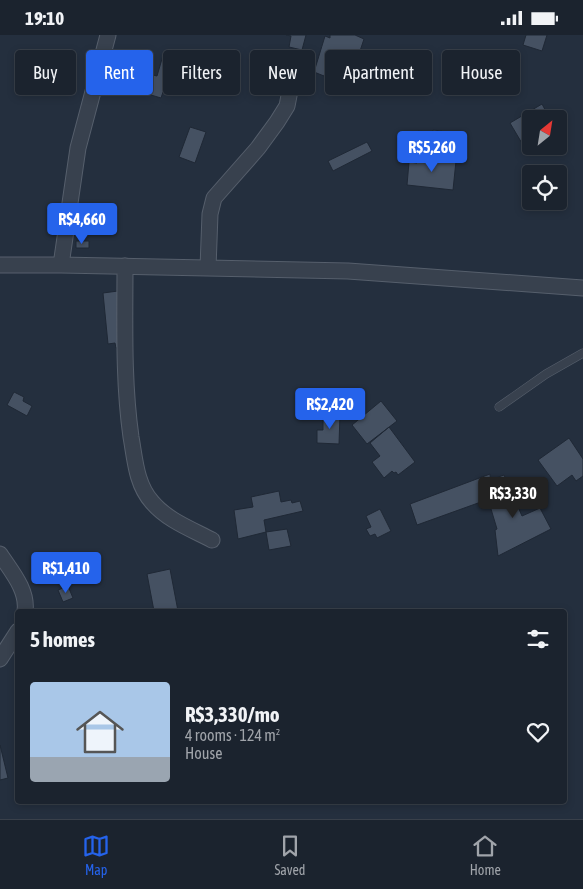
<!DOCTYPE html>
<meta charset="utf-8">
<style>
:root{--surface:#1b232e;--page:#282f3a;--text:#f1f3f6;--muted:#a0a4aa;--line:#39404a;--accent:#2563eb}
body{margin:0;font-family:"Asap Condensed",sans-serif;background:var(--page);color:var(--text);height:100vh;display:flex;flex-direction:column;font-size:19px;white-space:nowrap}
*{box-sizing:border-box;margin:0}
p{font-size:16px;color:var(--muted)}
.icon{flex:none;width:28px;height:28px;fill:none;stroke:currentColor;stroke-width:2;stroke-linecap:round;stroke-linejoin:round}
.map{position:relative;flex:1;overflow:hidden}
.drawer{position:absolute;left:15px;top:574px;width:552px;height:195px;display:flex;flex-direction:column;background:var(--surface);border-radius:5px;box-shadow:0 2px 8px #0003,0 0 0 1px var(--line)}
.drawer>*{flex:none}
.guide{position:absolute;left:15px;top:15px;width:554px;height:45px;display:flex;gap:10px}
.needle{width:32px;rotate:30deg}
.controls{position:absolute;left:522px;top:75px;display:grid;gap:10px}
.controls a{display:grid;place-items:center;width:45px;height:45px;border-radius:5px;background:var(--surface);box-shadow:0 2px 8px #0003,0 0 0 1px var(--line);font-size:25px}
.price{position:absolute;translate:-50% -42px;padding:0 11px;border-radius:5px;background:var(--accent);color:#fff;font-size:16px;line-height:32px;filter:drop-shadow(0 1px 2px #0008)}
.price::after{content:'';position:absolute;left:50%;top:30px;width:15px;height:11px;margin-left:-8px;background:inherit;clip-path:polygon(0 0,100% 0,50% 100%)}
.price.current{background:#222;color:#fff}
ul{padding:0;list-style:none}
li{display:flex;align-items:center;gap:15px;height:125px;padding:0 15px}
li+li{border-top:1px solid var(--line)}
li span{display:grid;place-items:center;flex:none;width:140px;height:100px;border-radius:5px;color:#555}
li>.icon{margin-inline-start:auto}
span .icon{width:60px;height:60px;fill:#fffc;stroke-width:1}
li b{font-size:21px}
h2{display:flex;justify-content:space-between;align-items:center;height:60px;padding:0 15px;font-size:21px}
.tag{padding:0 18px;border-radius:5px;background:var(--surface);box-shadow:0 2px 8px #0003,0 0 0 1px var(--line);font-size:18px;line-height:45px}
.tag.current{background:var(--accent);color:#fff}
.status{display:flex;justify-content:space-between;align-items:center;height:35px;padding:0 25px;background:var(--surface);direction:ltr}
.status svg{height:14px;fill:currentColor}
.menu{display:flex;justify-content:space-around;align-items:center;height:70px;border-top:1px solid var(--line);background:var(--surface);font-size:14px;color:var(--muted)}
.menu a{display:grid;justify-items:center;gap:2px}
.menu .current{color:var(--accent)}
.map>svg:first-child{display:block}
</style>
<div class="status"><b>19:10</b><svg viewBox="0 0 49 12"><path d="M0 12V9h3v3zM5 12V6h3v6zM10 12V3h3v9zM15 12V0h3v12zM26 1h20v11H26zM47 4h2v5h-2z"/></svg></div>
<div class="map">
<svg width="583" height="784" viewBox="0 0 583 784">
<rect width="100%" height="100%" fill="#242f3e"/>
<!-- building -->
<path fill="#455162" stroke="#1f2835" d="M286,0H306L302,15L289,12L291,1Z
M330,0H355L364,4L357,25L349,23L347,30L329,25L324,41L314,37L325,1L330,3Z
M526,0H547L542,16L523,10Z
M164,17L185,23L175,60L163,57L161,63L151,60L153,49L146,47L149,39L157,41Z
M542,69L550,84H531V105L523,110L510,88Z
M190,92L206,97L195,128L179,122Z
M433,95L442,96V98L452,97L451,100L455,101L452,125L415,121L418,96L433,98Z
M367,107L372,116L333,136L328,126Z
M418,121L456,126L453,155L407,150L409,127L417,128Z
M76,206H89V213H76Z
M118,256L122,312L116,313L115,308L108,309L103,258Z
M14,357L24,362L23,366L32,371L27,381L7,370Z
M381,366L397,386L367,409L352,390Z
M323,379L340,380L339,409L317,408V395H323Z
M389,392L415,427L398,440L396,437L394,438L392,436L384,443L372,427L380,421L370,408Z
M569,403L583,424V441L576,446L572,440L557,451L538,425Z
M490,439L492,463L417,490L410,469Z
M504,440L522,481L540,473L551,494L498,521L495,495L497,494L491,474L492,473L491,463L496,461L490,445Z
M279,456L281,467L291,465L292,468L300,466L303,476L264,485L266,497L238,504L234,475L253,472L251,462Z
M380,474L391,496L377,503L375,499L370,501L366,494L371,492L366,481Z
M287,494L291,511L269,515L266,497Z
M170,534L178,576H154L147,539Z
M68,551L73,563L63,567L58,555Z
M0,710L8,743L0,745Z"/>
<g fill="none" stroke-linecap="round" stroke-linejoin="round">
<defs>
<path id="lane" d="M499,372L546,339L583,318"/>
<path id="street" d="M0,230H61L348,236L583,253
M61,230L78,113L108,0
M125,231C125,289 123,345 131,402C135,424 136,449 152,467C167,485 191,494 212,505
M208,233L210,179L214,163L258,113L277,87L287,71L293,40
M0,519C11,536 28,555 25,576
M0,624L18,596"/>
</defs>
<!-- lane casing -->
<use href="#lane" stroke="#565f6c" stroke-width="9"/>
<!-- street casing -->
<use href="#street" stroke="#565f6c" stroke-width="17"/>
<!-- lane -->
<use href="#lane" stroke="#38414e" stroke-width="8"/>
<!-- street -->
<use href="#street" stroke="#38414e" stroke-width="15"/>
</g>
</svg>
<div class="controls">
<a><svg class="needle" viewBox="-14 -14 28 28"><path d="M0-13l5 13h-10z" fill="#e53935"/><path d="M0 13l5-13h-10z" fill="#a0a4aa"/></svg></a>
<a><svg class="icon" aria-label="locate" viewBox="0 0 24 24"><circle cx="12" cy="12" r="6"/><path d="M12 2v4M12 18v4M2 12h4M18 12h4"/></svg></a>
</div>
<b class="price" style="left:432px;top:138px">R$5,260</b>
<b class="price" style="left:82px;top:210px">R$4,660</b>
<b class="price" style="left:330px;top:395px">R$2,420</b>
<b class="price current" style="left:513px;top:484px">R$3,330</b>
<b class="price" style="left:66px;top:559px">R$1,410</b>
<div class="guide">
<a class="tag">Buy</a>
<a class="tag current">Rent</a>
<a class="tag">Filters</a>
<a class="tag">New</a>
<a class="tag">Apartment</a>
<a class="tag">House</a>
</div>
<section class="drawer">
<h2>5 homes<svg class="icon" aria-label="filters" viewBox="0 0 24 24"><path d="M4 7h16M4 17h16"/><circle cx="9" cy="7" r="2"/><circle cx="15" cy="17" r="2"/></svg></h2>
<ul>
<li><span style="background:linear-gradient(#a9c7e8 75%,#9aa5b1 0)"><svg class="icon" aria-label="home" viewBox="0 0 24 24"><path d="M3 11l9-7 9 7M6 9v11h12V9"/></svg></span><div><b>R$3,330/mo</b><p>4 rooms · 124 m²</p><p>House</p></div><svg class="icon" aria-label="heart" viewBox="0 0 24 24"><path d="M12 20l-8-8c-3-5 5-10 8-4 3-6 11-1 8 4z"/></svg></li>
</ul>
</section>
</div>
<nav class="menu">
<a class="current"><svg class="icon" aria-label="map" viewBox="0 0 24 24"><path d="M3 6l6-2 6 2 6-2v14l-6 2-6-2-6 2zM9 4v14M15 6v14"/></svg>Map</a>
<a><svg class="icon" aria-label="saved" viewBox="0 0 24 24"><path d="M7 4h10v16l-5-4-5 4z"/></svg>Saved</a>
<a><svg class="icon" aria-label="home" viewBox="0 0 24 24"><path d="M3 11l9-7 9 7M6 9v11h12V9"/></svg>Home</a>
</nav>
